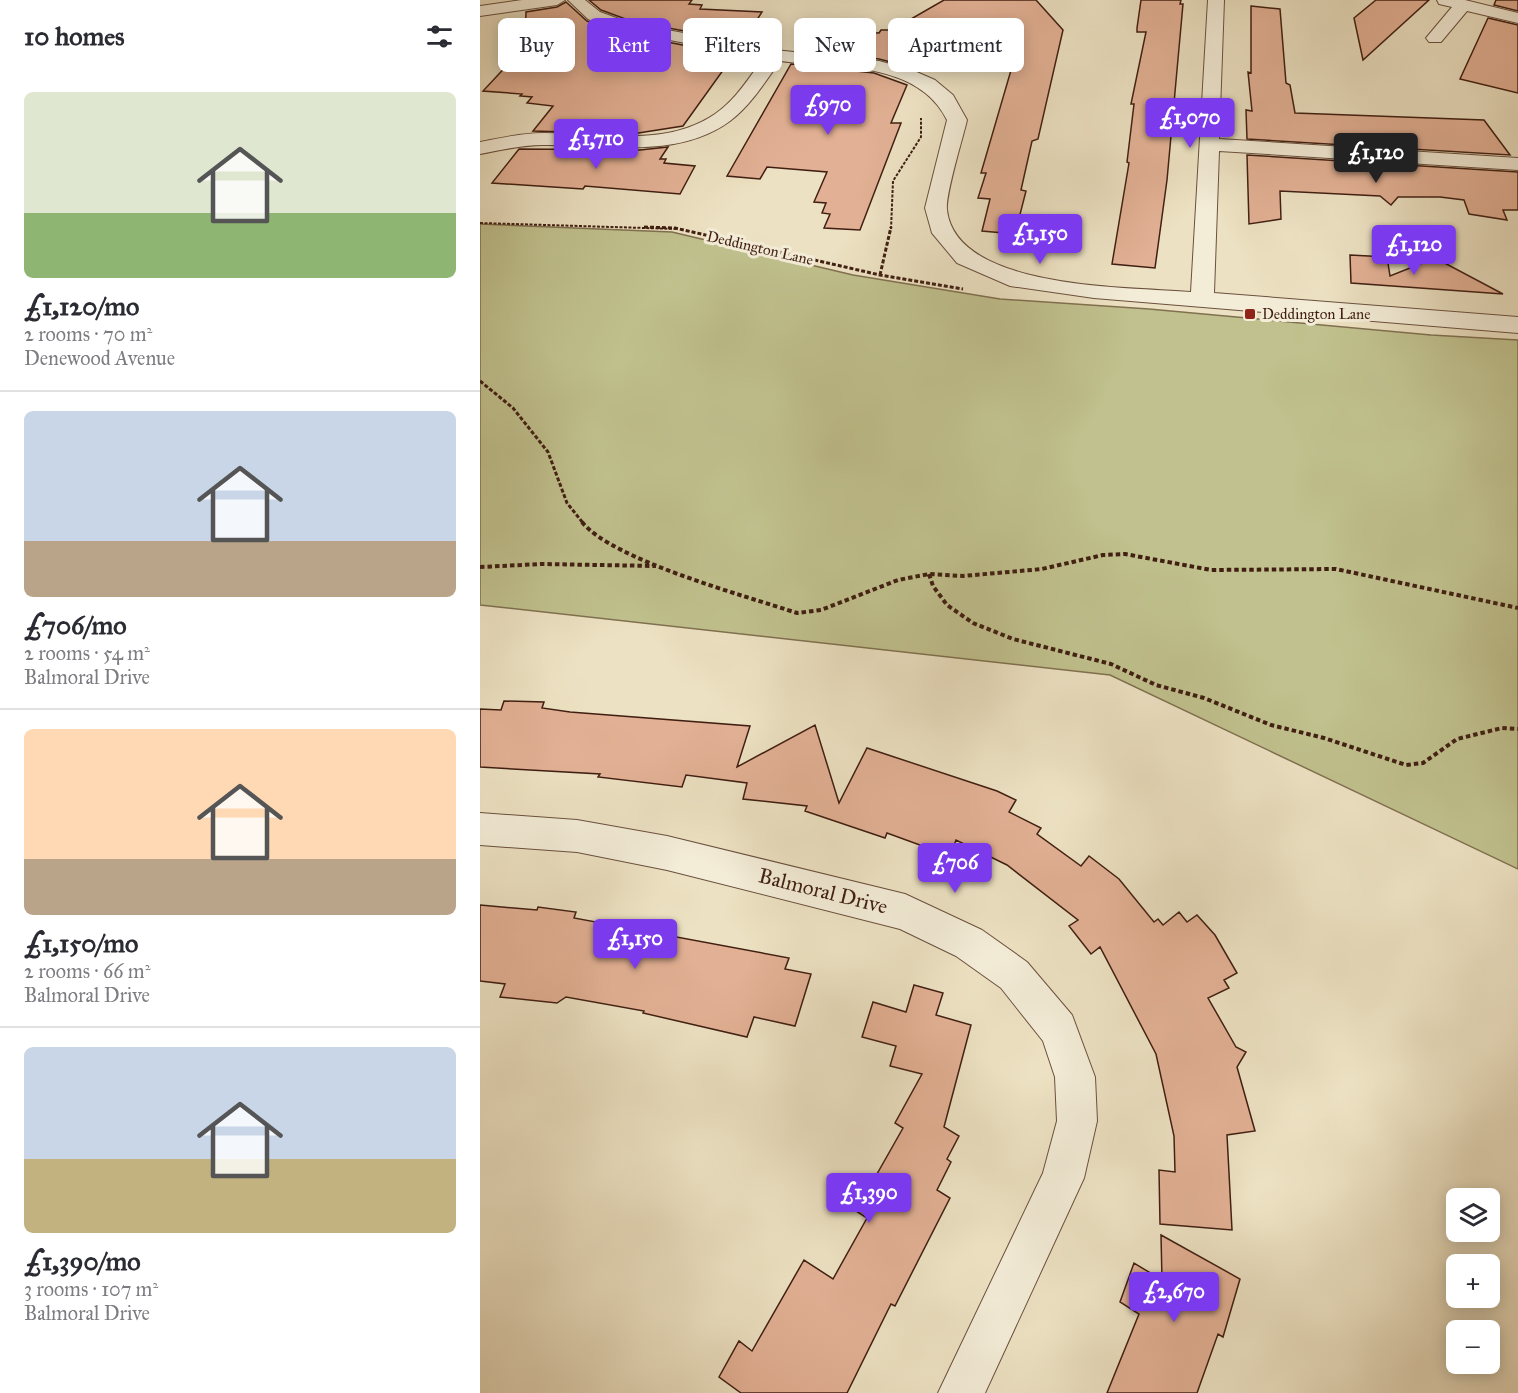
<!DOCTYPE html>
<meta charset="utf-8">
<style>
:root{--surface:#fff;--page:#f7f7f7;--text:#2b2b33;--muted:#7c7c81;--line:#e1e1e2;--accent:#7c3aed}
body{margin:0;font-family:"IM FELL Great Primer",serif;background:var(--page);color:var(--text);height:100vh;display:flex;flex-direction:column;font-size:22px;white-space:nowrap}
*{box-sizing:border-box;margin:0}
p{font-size:20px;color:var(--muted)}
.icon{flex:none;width:33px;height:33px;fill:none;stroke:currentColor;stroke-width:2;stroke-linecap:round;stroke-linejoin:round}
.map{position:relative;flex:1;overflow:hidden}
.sheet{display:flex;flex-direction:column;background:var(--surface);width:480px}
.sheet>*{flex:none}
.banner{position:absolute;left:18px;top:18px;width:570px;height:54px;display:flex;gap:12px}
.fabs{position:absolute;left:966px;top:1188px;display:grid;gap:12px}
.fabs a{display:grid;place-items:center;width:54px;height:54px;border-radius:9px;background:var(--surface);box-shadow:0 3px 15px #0003;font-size:30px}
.price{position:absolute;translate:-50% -51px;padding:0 14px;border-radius:6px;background:var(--accent);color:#fff;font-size:20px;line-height:39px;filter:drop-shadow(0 2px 3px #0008)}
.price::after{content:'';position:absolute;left:50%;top:36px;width:18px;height:14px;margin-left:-9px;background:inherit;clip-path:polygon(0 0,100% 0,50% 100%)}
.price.current{background:#222;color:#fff}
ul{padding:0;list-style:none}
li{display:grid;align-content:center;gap:12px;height:318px;padding:0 24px}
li+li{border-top:2px solid var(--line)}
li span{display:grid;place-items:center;height:186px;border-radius:9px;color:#555}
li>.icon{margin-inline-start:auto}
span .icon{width:108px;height:108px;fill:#fffc;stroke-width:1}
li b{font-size:26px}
h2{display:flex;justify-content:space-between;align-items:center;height:72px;padding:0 24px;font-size:26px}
.tag{padding:0 21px;border-radius:9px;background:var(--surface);box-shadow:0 3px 15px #0003;font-size:21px;line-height:54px}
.tag.current{background:var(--accent);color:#fff}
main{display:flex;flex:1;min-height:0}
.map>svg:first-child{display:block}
</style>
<main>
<section class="sheet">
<h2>10 homes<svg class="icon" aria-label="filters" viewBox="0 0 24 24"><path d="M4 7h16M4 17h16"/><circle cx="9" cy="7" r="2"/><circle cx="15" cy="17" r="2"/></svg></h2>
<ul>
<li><span style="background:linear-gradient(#dfe7d0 65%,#8fb573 0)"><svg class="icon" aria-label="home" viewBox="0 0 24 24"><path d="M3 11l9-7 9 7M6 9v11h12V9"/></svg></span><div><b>£1,120/mo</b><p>2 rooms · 70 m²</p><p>Denewood Avenue</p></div></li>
<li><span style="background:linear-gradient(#c9d6e8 70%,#b9a48a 0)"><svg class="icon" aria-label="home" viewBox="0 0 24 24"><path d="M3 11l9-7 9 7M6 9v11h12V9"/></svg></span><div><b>£706/mo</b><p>2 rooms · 54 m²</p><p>Balmoral Drive</p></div></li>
<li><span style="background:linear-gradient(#ffd9b3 70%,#b9a48a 0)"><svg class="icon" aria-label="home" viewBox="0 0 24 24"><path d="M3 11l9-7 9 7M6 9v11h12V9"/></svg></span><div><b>£1,150/mo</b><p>2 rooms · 66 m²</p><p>Balmoral Drive</p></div></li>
<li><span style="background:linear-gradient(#c9d6e8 60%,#c2b280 0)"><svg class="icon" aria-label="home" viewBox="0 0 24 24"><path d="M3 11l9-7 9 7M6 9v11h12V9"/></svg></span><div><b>£1,390/mo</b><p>3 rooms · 107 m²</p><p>Balmoral Drive</p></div></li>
</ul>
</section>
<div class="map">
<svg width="1038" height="1393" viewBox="0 0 1038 1393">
<rect width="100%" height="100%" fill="#ece1c2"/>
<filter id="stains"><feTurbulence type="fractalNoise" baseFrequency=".00333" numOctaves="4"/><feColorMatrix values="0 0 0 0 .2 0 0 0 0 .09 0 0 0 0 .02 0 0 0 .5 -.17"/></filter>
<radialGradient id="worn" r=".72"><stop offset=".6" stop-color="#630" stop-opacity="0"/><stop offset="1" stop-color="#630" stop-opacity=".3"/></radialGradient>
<!-- green -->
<path fill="#c0c18e" stroke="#807050" stroke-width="1.5" d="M0,224L192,232L373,275L520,299L669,309L951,335L1038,340V869L630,675L0,605Z"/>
<!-- building -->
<path fill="#e2b094" stroke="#401f12" stroke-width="1.5" d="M109,0H212L209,4L222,5L220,9L282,12L263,42L151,21L121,10Z
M464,0H556L583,30L558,139L552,141L541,190L546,191L535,234L502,231L510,199L498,198L506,173H501L534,60L440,53L434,68L399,59L319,50L330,30L399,33L401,30H412Z
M661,0H701L700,4H703L687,180L675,268L632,264L649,163L647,162L654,104H651L666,32H657V28Z
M896,0H949L883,60L874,18Z
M1016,0H1038V11L1014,5Z
M86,2L107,21L131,31L254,55L203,126L152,134L53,131L73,106L47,103L52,97L40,96L42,94L3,91L45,46L46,12L77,7Z
M771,6L800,9L806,83L810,85L815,113L1004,120L1030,155L767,139L766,110L772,111L768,72L771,73Z
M1008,18L1038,25V93L980,79Z
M311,64L394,73L427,85L411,123H421L380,230L344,228L350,214L342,213L346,203L334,202L347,172L287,167L280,179L247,176Z
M188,147L180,159H186L184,163L215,166L200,194L105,186L103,189L12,183L39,149L160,150Z
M767,155L1038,172V210H1023L1027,220L989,214L984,200L960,197H918L911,205L900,196L800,191L801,219L769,224Z
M870,255L907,257L910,276L950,260H959L1023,294L871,283Z
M24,701L64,702L62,708L90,712L270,726L257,767L335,725L359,803L387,748L517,791L536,800L529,812L561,828L557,834L601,866L609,856L639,879L674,922L678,919L683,925L699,912L707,922L717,915L735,935L757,973L744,980L749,988L728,998L756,1047L766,1052L757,1067L775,1131L747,1135L752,1230L680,1224L679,1170L695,1172L694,1136L676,1054L620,947L611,954L589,926L598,920L527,865L476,840L470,856L407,833L405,838L325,811L327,806L263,799L267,783L206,775L202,787L118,777L120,774L0,767V709L21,710Z
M0,905L57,910L58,907L96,912L94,918L309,958L305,969L331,974L315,1026L274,1017L267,1037L163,1013L164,1011L86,997L77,1003L20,997L25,984L0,981Z
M434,985L463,993L456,1015L491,1025L464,1127L479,1136L467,1159L471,1162L457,1190L470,1198L415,1306L411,1304L367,1393H261L239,1377L259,1341L272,1351L324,1260L353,1279L387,1218L376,1211L423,1128L415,1123L442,1074L410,1066L416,1046L382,1037L393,1002L426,1012Z
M681,1235L760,1279L743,1337L738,1334L717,1393H627L659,1314L640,1302L654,1263L682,1280Z"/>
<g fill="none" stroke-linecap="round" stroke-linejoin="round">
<defs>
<path id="street" d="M42,0H85L77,5L0,16V6Z
M88,0H105L120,12L150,23L295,50L399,61L432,70L455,80L473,95L487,120C483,138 465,195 467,210C476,290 650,287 711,292L728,0H744L739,139L1038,158V170L739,151L734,293L1038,317V333L614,298L530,286L477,263L452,233L445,208L467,120C438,61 357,68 300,61C285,82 271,105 250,121C197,160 125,144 63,145C42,145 21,150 0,154V142C21,138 42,133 64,133C121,133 185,148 235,114C256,100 269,77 284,58L132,29L108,19Z
M957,0H985L1038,13V23L987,11L961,42H949L946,38L972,7L959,4Z
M0,813L97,820L187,836L425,894L502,930L547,962L592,1015L615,1077L617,1121L604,1178L505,1393H458L563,1173L577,1121L575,1077L563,1041L521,988L476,956L420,929L187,870L97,852L0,845Z"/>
</defs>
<!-- street casing -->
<use href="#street" stroke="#6b503e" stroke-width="2"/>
<!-- path-far2 -->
<path stroke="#401f12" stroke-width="2" stroke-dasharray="3 1.5" stroke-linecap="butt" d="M0,223L198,229
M411,229L413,181L441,137V118"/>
<!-- path-far1 -->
<path stroke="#401f12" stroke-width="3" stroke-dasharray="4 2" stroke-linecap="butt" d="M164,227L195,228L400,275L483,289
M400,275L411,227
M0,381L33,408L68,452L87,503L103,523"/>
<!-- path -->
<path stroke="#401f12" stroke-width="4" stroke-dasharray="4.5 3" stroke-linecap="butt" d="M102,522C132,560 266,596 317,613L341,610L418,580L449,574L483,576L562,569L623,555L645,554L731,570L856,569L1038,608
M0,567L61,564L176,566
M449,574L453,586L467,605L493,623L533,639L631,664L676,685L724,698L791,725L844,738L926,765L943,763L977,739L1022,728L1038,729"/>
<!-- street -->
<use href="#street" fill="#f3ecd7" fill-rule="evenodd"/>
</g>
<!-- markers -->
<rect fill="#8f2418" stroke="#f3ecd7" stroke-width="2" x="764" y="308" width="12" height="12" rx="3"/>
<g text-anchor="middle" stroke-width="6" stroke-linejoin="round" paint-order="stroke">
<!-- far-street labels -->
<g font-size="15" fill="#401f12" stroke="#f3ecd7">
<text transform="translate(280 248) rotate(13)" y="5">Deddington Lane</text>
</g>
<!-- far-poi labels -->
<g font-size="15" fill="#401f12" stroke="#f3ecd7" text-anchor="start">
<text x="782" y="319">Deddington Lane</text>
</g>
<!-- near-street labels -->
<g font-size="21" fill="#401f12" stroke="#f3ecd7">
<text transform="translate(343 891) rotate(14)" y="7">Balmoral Drive</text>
</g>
</g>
<rect width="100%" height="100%" filter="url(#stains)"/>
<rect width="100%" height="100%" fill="url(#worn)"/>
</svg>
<div class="fabs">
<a><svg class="icon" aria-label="layers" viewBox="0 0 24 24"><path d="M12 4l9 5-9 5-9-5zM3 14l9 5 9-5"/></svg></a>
<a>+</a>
<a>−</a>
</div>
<b class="price" style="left:348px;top:136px">£970</b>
<b class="price" style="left:710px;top:149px">£1,070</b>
<b class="price" style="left:116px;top:170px">£1,710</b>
<b class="price current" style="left:896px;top:184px">£1,120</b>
<b class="price" style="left:560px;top:265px">£1,150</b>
<b class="price" style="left:934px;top:276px">£1,120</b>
<b class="price" style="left:475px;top:894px">£706</b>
<b class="price" style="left:155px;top:970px">£1,150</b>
<b class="price" style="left:389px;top:1224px">£1,390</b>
<b class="price" style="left:694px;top:1323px">£2,670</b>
<div class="banner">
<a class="tag">Buy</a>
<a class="tag current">Rent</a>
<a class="tag">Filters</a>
<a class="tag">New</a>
<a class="tag">Apartment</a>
</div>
</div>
</main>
